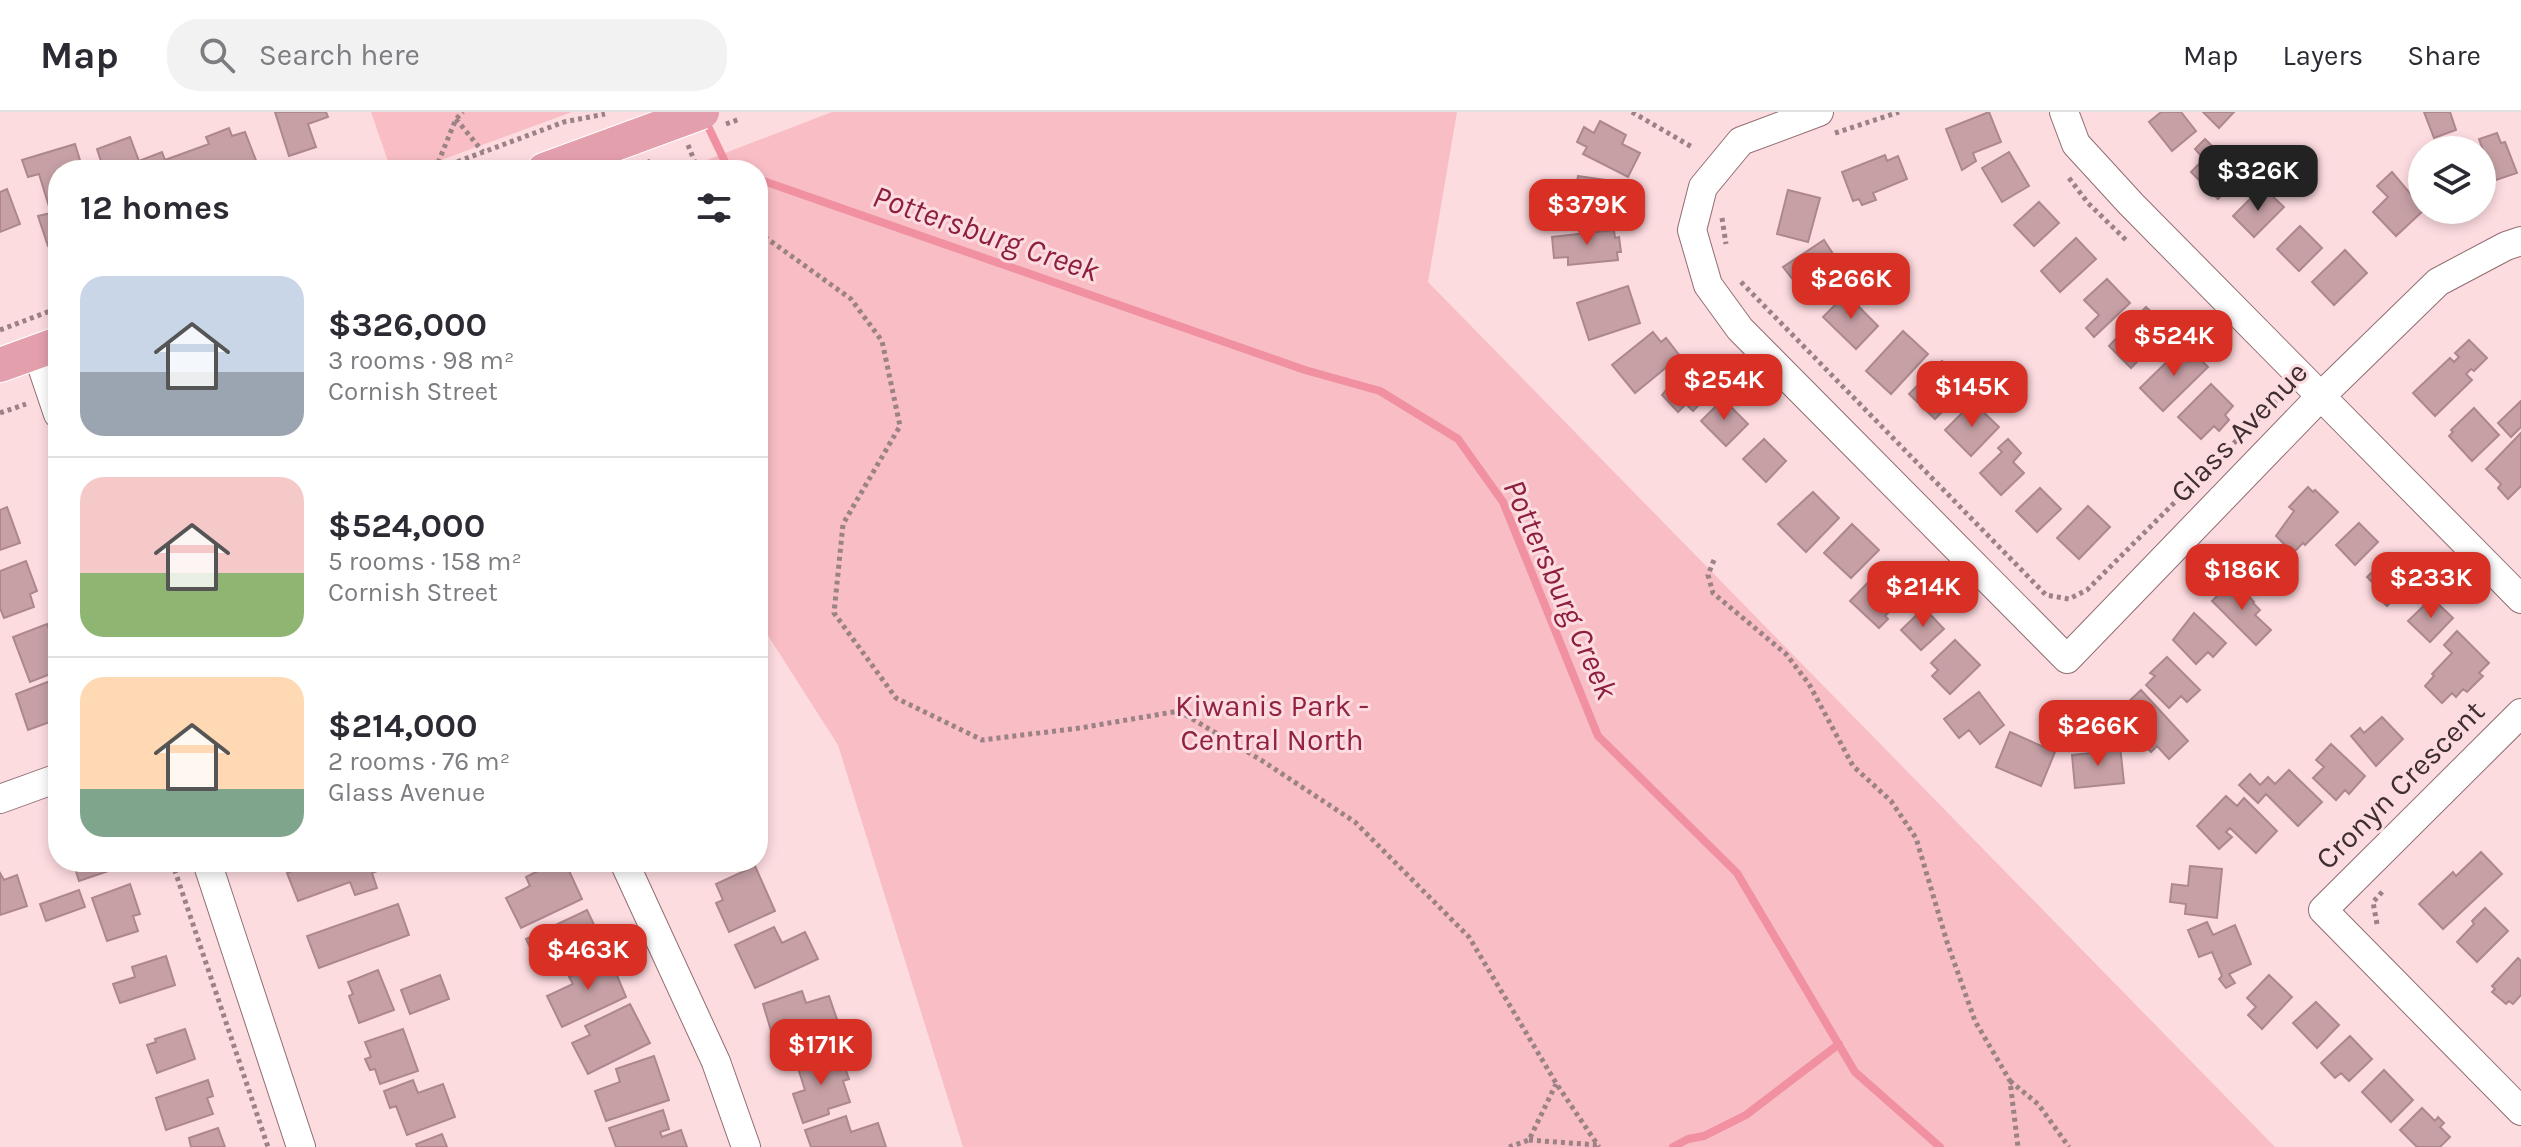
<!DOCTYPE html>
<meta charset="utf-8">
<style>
:root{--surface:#fff;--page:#f2f2f3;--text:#2b2b33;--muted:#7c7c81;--line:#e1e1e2;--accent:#d93025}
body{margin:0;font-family:Karla,sans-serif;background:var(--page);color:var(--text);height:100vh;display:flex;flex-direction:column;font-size:30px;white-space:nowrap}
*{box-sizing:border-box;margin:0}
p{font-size:26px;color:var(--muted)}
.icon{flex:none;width:44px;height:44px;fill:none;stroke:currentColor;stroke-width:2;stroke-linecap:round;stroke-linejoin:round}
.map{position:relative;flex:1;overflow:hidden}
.panel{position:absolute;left:48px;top:48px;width:720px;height:712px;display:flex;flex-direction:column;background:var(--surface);border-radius:32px;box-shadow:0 4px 12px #0003}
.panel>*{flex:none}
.tools{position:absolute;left:2408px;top:24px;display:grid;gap:16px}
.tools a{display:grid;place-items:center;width:88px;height:88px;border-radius:50%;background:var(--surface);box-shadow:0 4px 12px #0003;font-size:40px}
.price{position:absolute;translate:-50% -68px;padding:0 18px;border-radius:16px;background:var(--accent);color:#fff;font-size:26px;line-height:52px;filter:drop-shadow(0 2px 4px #0008)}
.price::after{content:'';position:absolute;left:50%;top:48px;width:24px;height:18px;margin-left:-12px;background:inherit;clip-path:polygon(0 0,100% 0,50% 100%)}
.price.active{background:#222;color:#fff}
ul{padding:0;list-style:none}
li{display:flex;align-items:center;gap:24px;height:200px;padding:0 32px}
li+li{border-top:2px solid var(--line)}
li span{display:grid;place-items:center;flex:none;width:224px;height:160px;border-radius:24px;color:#555}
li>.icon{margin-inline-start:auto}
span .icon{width:96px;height:96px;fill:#fffc;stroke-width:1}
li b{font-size:34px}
h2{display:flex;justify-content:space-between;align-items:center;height:96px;padding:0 32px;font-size:34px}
header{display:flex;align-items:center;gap:48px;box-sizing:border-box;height:112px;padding:0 40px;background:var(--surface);border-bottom:2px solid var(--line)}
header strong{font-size:38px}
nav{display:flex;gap:44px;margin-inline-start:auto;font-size:28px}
.search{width:560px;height:72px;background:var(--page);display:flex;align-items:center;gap:20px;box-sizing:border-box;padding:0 28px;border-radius:32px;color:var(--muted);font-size:30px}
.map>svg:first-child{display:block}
</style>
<header>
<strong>Map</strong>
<div class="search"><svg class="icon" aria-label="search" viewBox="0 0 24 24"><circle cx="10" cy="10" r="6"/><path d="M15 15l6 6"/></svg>Search here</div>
<nav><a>Map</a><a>Layers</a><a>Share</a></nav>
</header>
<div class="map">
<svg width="2521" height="1035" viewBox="0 0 2521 1035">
<rect width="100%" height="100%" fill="#fddce0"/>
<!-- green -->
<path fill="#f8bdc5" d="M371,0H572L414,58H391Z
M832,0H1457L1428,170L2275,1035H963L838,633L758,508V58H681Z"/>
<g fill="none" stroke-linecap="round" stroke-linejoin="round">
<!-- stream -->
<path stroke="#f090a0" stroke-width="8" d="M705,8L728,56L734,58
M758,67L1305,258L1380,279L1458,327L1503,390L1598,624L1737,761L1855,960L1940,1035
M1673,1035L1688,1027L1704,1024L1746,1003L1839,932"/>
</g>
<!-- building -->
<path fill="#c6a0a5" stroke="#ad878c" stroke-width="2" d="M275,0H326L328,5L308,12L316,35L289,44Z
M1989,0L2001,30L1973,41L1976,49L1962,58L1946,17Z
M2161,0H2181L2196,19L2172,39L2149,10Z
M2203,0H2234L2219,16Z
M2424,0H2450L2456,18L2434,26Z
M1600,9L1626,23L1622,32L1640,41L1628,65L1583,42L1587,35L1577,30L1584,15L1594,21Z
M229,16L232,24L245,20L257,51L237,58H104L97,37L130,25L139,49L162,40L165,48L209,32L206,25Z
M2497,21L2501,31L2505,30L2517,61L2487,71L2482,57L2483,38L2479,27Z
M2205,27L2232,54L2241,44L2256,58L2245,69L2241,64L2218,87L2191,60L2204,47L2195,37Z
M75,32L83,58H58V130L48,134L38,104L51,101L39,62L28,65L22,48Z
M2009,40L2029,74L2002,90L1982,56Z
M1885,43L1887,49L1898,44L1907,67L1873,81L1876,88L1862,93L1859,87L1853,89L1842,60Z
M2392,60L2424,98L2396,124L2373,100L2388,85L2377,74Z
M1578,64L1627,71L1626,80H1630L1628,95L1624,94L1623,103L1573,96Z
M7,77L20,112L0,120V80Z
M1788,78L1820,86L1808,130L1777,122Z
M2256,81L2263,88L2269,81L2284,95L2254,125L2233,104Z
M2039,90L2059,111L2034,134L2014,113Z
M2300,114L2322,136L2299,159L2277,137Z
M1614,118L1615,126L1619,125L1621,140H1617L1618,148L1568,153V145L1554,146L1552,125Z
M2076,126L2096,147L2060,180L2041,159Z
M1824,128L1850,168L1837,176L1828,162L1802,179L1783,155Z
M2345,138L2367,161L2334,193L2312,170Z
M2107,167L2130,191L2094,225L2086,216L2099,203L2084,188Z
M1628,174L1640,211L1589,228L1577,191Z
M1846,182L1878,214L1856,237L1823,205Z
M2146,195L2169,216L2131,256L2109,234Z
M1903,219L1928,242L1891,282L1866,259Z
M1653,220L1661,230L1666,226L1680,244L1635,281L1612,253Z
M2469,228L2487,246L2474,259L2471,257L2466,262L2472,268L2435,304L2413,281L2450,246L2454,250L2459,245L2455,241Z
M2183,234H2187L2208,255L2163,299L2140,276Z
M1942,249L1968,274L1935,307L1909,282Z
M1688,252L1714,277L1693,299L1686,292L1678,300L1662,283Z
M2211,272L2233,294L2225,303L2229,308L2219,319L2214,314L2201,327L2178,305Z
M1723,287L1748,312L1726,334L1701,309Z
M2521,289V315L2511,325L2498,311Z
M1976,293L1999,315L1971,344L1945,318L1968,295L1972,298Z
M2474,296L2499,323L2472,349L2449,324L2453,320L2451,318Z
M2521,321V374L2508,387L2498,376L2501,372L2486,357Z
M1764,327L1786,349L1766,370L1743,347Z
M2008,327L2021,341L2013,350L2024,361L2001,383L1980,361L2002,340L1998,336Z
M2308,375L2313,380L2315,378L2338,400L2305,433L2303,431L2293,441L2276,424L2294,399L2289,395Z
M2040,376L2061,397L2037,420L2016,399Z
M1813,380L1839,406L1806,440L1778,412Z
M2088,394L2110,415L2079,447L2057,426Z
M7,395L20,431L0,438V398Z
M2359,411L2378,430L2355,453L2336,433Z
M1852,412L1879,438L1851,466L1824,441Z
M2390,443L2414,467L2387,494L2375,483L2380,478L2367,465Z
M26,449L37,479L30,482L34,495L4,506L0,496V459Z
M1885,453L1911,478L1885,504L1888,507L1879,516L1850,489Z
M2233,468L2254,490L2253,491L2260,498L2255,503L2271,518L2256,533L2212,489Z
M2432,486L2453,506L2430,530L2408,509Z
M1924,496L1944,517L1921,538L1901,518Z
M2194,501L2226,531L2213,545L2208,540L2196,552L2173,528Z
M47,512L58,542V559L30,570L13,525Z
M2457,519L2489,551L2479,561L2483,564L2467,580L2463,577L2456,585L2452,581L2442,591L2425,574L2434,564L2432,562L2452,541L2444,533Z
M1955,528L1980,553L1950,582L1932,564L1938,558L1931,551Z
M2167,545L2200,578L2187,590L2181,584L2169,596L2146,573L2155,564L2150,561Z
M58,566V607L28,618L16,582Z
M2141,578L2188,629L2169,647L2157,634L2151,640L2122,609L2130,600L2124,594Z
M1979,580L2004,613L1980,632L1969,618L1959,626L1944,607Z
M2382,605L2403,627L2376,654L2351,624L2360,616L2364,621Z
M2010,620L2055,640L2041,674L1996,655Z
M2331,632L2365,664L2349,682L2345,678L2336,688L2313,666L2324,655L2316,648Z
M2120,634L2124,671L2075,676L2072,643L2091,641V637Z
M2289,658L2322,690L2298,714L2266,682L2258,691L2239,673L2250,662L2260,673L2268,665L2275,672Z
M2226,684L2237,694L2244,686L2277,719L2256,741L2230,716L2226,720L2232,725L2219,737L2197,714Z
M2481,740L2502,762L2443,817L2419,792L2453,760L2456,764Z
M73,750H122L123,754L79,769Z
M317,750H382L385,756L372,761L377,776L355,783L350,770L298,789L287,761Z
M548,750H565L582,787L521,816L506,786L530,774L526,765L538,759L536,756Z
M755,754L775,799L729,820L716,791L723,788L716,772Z
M2190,754L2222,757L2217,806L2185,802L2186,792L2170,790L2172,772L2188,774Z
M0,761L4,768L17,763L27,794L0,803Z
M130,772L140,802L133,804L138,819L107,829L92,786Z
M79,778L85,795L46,809L40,792Z
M398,792L409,823L319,856L307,824Z
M2485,796L2508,819L2477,850L2457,830L2474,812L2472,809Z
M587,798L606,838L581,850L580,846L567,852L565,846L541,858L526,827Z
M2207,810L2213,823L2235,813L2251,852L2229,862L2235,871L2226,876L2219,867L2222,864L2212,840L2199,845L2188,818Z
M774,815L782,831L805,820L818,847L755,876L735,833Z
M608,842L626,885L562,915L547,884L573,872L569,865L581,860L579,856Z
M166,844L175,873L120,891L113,872L135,865L132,855Z
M2518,846L2521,849V883L2513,892L2509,889L2506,892L2492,880L2495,877L2492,874Z
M378,858L394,898L359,911L349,884L353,882L348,870Z
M440,863L449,887L410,902L401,878Z
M2269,863L2292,885L2262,917L2248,903L2256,895L2247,886Z
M802,879L806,891L829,884L842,922L792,938L785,917L772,922L763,892Z
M2316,890L2339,913L2317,936L2293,911Z
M630,892L650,931L588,962L572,931L590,923L585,914Z
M185,917L195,947L157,961L147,933L156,930L155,927Z
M403,917L418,959L380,972L375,957L370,958L365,947L371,945L365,930Z
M2350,924L2372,947L2349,969L2341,961L2335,966L2321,951Z
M833,941L837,953L843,950L849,967L843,969L850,990L828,997L829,1002L803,1011L793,982L805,978L797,953Z
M654,944L669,988L606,1009L595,979L620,970L616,957Z
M2384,958L2413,988L2391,1010L2362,980Z
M208,968L213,984L207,986L213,1002L166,1018L156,986Z
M413,968L418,981L443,972L455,1005L407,1023L396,994L390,996L384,979Z
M2422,996L2435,1009L2438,1005L2444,1011L2440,1015L2450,1025L2440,1035H2417L2400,1018Z
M663,998L669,1017L660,1020L662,1025L681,1018L687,1035H616L609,1016Z
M846,1004L851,1020L878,1011L886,1035H811L805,1018Z
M218,1016L225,1035H191L189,1026Z
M442,1022L447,1035H417L416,1032Z"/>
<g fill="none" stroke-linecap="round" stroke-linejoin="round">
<defs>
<path id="minor" d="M1819,0L1741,29L1703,75L1692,118L1708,173L1740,217L2067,547L2322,283L2438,170L2506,134L2521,129
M2064,0L2076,32L2131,92L2521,487
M37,240L58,302
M2521,601L2323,798L2521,999
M0,687L58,666
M207,750L301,1035
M624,750L716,950L746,1035"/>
<path id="major" d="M544,58L634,25
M0,253L58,232"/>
</defs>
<!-- minor casing -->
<use href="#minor" stroke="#916d72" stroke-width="30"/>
<!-- major casing -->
<use href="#major" stroke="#fff" stroke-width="36"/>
<!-- path -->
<path stroke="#9a8285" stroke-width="5" stroke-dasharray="4 4" stroke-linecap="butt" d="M1632,0L1692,35
M456,7L483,40
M1835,21L1899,0
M688,33L698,58
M647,48L653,58
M435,58L564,10L605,2
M435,58L456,7L463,0
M2069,66L2088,91L2127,129
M1722,106L1726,132
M758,120L851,187L882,229L900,314L843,412L834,501L896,586L982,628L1080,616L1179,599L1261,648L1355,710L1469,825L1556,971L1599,1035
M1741,170L2046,483L2069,487L2087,478L2283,282
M0,218L58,196
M0,301L26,292
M1714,448L1708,463L1713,481L1786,542L1809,572L1853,654L1891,689L1916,726L1947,830L1975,909L2010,969L2018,1035
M172,750L268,1035
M2377,812L2373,790L2383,779
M2010,969L2038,992L2069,1035
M1529,1028L1597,1033
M1509,1035L1529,1028L1556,972"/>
<!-- minor -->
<use href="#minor" stroke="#fff" stroke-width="28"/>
<!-- major -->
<use href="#major" stroke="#e49fad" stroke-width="34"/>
<defs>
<path id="major-bridge" d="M634,25L702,0"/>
</defs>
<!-- major-bridge casing -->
<use href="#major-bridge" stroke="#fff" stroke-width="36" stroke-linecap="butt"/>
<!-- path-bridge -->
<path stroke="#9a8285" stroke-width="5" stroke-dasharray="4 4" stroke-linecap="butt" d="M726,12L740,7"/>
<!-- major-bridge -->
<use href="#major-bridge" stroke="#e49fad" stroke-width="34"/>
</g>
<g text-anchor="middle" stroke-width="6" stroke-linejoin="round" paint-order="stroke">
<!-- street labels -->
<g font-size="30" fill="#3e2e31" stroke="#fddce0">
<text transform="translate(2239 320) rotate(-46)" y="10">Glass Avenue</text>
<text transform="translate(2400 673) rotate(-45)" y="10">Cronyn Crescent</text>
</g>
<!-- park labels -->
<g font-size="30" fill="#912241" stroke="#fddce0">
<text x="1272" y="604">Kiwanis Park -<tspan x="1272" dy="34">Central North</tspan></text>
</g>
<!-- water labels -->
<g font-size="32" font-style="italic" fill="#8d1e3e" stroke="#fddce0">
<text transform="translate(986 121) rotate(19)" y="11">Pottersburg Creek</text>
<text transform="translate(1561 477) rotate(66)" y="11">Pottersburg Creek</text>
</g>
</g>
</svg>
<div class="tools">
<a><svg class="icon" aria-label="layers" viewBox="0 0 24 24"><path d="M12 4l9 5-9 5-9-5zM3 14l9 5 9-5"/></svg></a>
</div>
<b class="price active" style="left:2258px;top:101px">$326K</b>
<b class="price" style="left:1587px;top:135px">$379K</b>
<b class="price" style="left:1851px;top:209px">$266K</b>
<b class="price" style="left:2174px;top:266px">$524K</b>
<b class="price" style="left:1724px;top:310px">$254K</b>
<b class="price" style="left:1972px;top:317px">$145K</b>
<b class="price" style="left:2242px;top:500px">$186K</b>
<b class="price" style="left:2431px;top:508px">$233K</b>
<b class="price" style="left:1923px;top:517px">$214K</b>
<b class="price" style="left:2098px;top:656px">$266K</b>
<b class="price" style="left:588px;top:880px">$463K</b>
<b class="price" style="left:821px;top:975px">$171K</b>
<section class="panel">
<h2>12 homes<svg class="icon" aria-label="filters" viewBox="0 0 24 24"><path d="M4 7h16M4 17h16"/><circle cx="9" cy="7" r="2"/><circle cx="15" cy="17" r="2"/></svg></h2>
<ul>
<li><span style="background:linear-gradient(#c9d6e8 60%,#9aa5b1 0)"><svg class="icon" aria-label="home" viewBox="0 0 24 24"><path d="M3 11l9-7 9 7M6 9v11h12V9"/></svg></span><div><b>$326,000</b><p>3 rooms · 98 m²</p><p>Cornish Street</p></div></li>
<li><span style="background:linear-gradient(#f6c9c9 60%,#8fb573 0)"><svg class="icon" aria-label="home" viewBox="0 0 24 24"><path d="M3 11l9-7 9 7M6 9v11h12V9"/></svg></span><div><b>$524,000</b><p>5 rooms · 158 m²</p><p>Cornish Street</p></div></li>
<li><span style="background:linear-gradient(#ffd9b3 70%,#7fa58c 0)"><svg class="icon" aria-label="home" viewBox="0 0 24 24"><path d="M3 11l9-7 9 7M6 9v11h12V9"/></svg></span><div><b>$214,000</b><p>2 rooms · 76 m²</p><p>Glass Avenue</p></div></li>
</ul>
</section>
</div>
